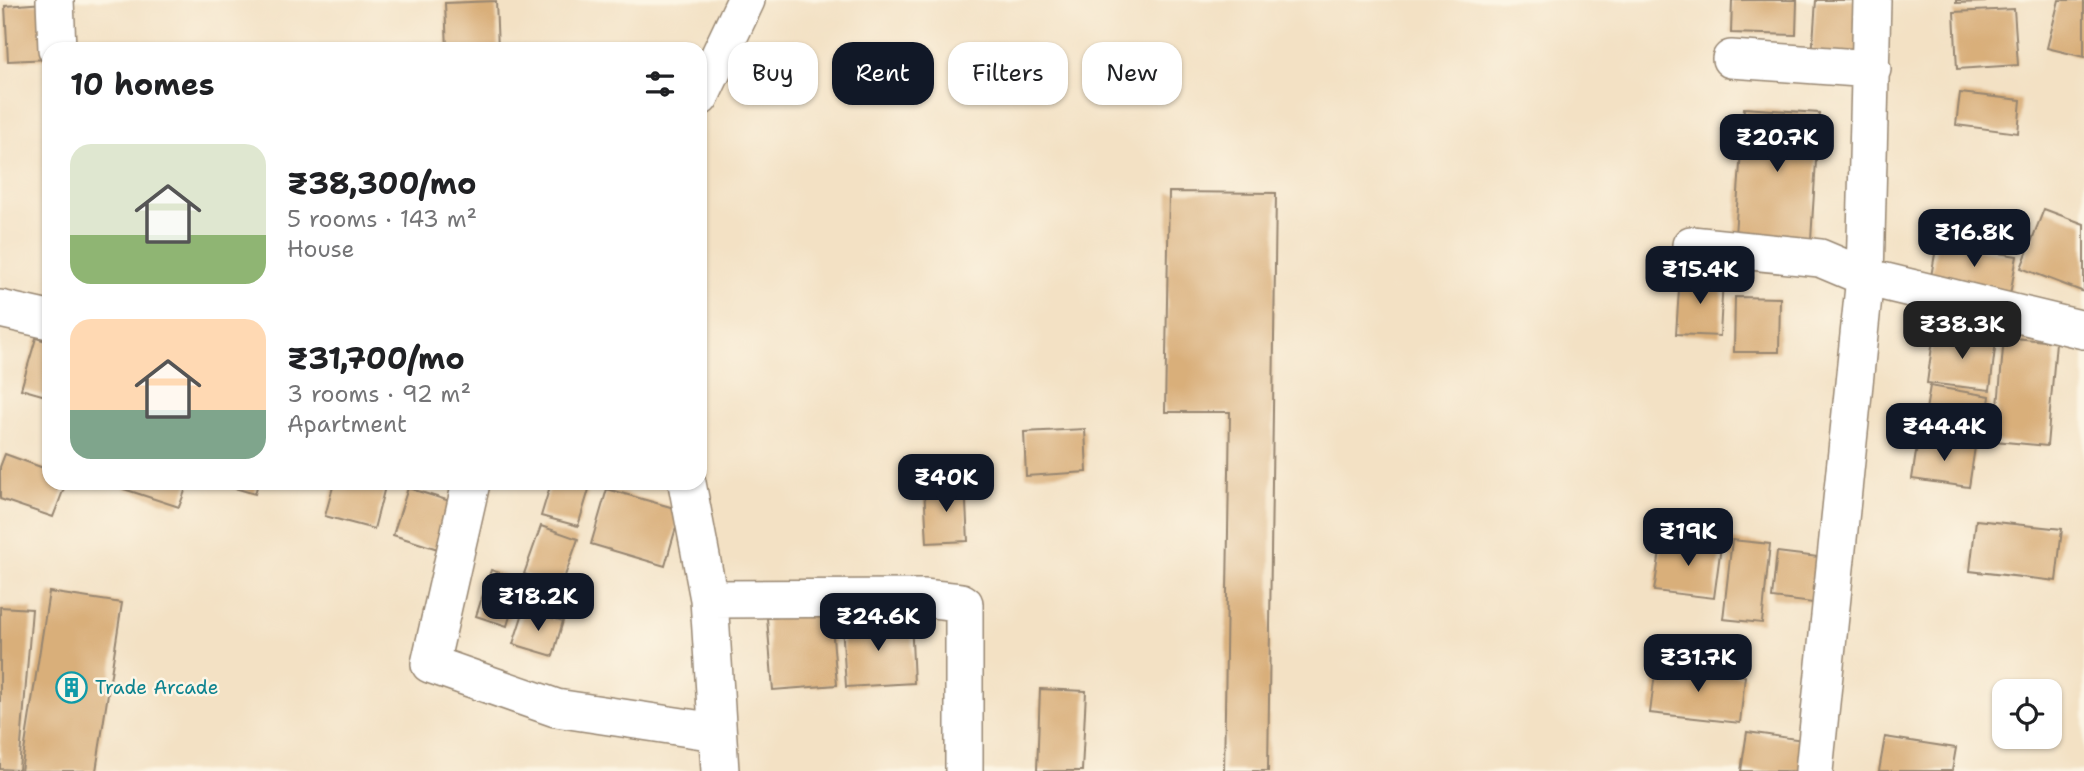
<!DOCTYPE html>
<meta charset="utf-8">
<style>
:root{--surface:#fff;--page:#f6f6f6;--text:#202124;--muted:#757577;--accent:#111827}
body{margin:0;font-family:"Shantell Sans",sans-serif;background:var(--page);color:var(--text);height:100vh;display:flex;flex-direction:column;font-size:26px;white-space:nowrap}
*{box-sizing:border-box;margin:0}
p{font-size:23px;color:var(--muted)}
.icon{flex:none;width:38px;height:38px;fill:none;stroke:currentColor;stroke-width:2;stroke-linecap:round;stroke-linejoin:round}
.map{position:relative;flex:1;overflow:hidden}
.details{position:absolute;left:42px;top:42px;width:665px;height:448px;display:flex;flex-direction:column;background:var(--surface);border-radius:21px;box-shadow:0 2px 5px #0004}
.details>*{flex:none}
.banner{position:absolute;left:728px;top:42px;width:665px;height:63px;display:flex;gap:14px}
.controls{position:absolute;left:1992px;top:679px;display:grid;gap:14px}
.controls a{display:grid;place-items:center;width:70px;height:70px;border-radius:14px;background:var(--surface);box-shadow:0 2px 5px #0004;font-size:35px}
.price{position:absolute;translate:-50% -60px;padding:0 16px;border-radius:14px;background:var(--accent);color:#fff;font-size:23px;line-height:46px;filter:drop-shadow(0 2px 4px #0008)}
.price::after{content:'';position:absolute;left:50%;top:42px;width:21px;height:16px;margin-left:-10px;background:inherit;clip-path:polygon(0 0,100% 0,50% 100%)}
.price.current{background:#222;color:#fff}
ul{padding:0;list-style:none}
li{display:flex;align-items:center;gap:21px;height:175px;padding:0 28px}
li span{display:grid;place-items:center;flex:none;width:196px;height:140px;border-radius:21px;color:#555}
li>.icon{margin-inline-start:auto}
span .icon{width:84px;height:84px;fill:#fffc;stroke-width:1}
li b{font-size:30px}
h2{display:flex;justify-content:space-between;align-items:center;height:84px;padding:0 28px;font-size:30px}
.chip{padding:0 24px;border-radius:21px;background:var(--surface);box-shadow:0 2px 5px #0004;font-size:24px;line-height:63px}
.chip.current{background:var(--accent);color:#fff}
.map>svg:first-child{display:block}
</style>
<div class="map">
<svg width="2084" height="771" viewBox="0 0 2084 771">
<rect width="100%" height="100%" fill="#fcf5e5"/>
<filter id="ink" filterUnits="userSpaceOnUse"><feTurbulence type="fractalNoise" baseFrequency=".0143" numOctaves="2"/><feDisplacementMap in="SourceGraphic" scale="14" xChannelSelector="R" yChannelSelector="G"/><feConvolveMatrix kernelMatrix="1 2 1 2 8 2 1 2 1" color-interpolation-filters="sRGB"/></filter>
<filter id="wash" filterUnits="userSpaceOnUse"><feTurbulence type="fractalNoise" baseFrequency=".00686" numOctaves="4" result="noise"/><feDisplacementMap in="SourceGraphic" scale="28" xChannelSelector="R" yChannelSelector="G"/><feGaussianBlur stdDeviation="1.57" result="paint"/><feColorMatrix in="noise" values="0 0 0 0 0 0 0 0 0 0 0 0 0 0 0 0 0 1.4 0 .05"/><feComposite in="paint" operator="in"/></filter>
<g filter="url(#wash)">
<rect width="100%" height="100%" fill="#f3e1c4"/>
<g id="blocks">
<!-- building -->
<path fill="#d9af7a" d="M1732,0H1797L1796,35L1731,33Z
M1816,0H1863L1858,55L1812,57Z
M1956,0H1985V2L1956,3Z
M2059,0H2084V57L2047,48Z
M496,1L498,49H447L445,3Z
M58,2L49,59L8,61L5,6Z
M2014,9L2018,65L1957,69L1954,12Z
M1960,93L2021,100L2018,133L1956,125Z
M1744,108L1819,113L1811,240L1735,235Z
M1169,192L1276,193L1268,771H1224L1230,412H1165Z
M2044,209L2084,224V292L2021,268Z
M1937,243L2017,256L2010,295L1930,282Z
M1680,275L1723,277L1720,336L1676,334Z
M1735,297L1780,298L1779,352H1734Z
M1934,332L1996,340L1990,390L1927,383Z
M2004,337L2056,342L2047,446L1995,441Z
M36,338L49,342V397L21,389Z
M1930,386L1990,396L1987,420L1926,410Z
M1085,429L1087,472L1026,476L1024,432Z
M1918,439L1975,447L1969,487L1912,479Z
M5,454L49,470V483H66L53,517L0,499V467Z
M126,483H188L179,507L124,489Z
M218,483H258L255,494Z
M334,483H386L374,529L325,516Z
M551,483H591L578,526L541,516Z
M965,485L968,541L927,543L924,487Z
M408,488L456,503L441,550L393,535Z
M607,489L681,510L665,566L591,544Z
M1976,520L2062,529L2056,581L1970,571Z
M541,526L578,539L561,587L524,574Z
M1662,538L1721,546L1714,598L1654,591Z
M1732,540L1770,544L1762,623L1723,619Z
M1777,552L1835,559L1829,605L1772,598Z
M491,570L521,580L507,626L476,616Z
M49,592L122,603L96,771H21Z
M0,607L32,609L19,770L0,769Z
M524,610L563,621L553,656L513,644Z
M831,613L837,685L773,690L767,618Z
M911,619L914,683L846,687L842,623Z
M1656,665L1745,676L1740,723L1650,713Z
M1040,689L1086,691L1082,771H1037Z
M1747,732L1817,742L1812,771H1741Z
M1885,737L1956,748L1952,771H1879Z"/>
</g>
</g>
<g filter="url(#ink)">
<use href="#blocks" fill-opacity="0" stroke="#978671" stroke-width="2"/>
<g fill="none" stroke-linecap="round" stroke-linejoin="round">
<defs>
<path id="minor" d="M55,0L57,49
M1731,59L1872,69
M700,97L746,0
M1691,245L1820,258L1865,277L2084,330
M0,309L49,320
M471,483L430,664L556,708L716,732
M687,483L709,599L720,771
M709,599L923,598L961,602L964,604V771
M1814,771L1865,277L1872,0"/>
</defs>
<!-- minor casing -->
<use href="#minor" stroke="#978671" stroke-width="40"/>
<!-- minor -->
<use href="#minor" stroke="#fff" stroke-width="37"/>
</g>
</g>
<!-- icons -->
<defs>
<symbol id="building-ring" viewBox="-11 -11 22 22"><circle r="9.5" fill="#fcf5e5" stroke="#0f9aa8" stroke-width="1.5"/><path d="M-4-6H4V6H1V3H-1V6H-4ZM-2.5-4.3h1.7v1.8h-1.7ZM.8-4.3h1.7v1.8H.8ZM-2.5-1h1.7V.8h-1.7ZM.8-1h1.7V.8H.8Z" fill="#0f9aa8"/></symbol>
</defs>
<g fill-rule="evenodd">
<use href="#building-ring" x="54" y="670" width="35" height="35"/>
</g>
<g text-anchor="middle" stroke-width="5" stroke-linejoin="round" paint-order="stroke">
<!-- culture labels -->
<g font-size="19" fill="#0d838f" stroke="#fcf5e5" text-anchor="start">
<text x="95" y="694">Trade Arcade</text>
</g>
</g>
</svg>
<div class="controls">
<a><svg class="icon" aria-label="locate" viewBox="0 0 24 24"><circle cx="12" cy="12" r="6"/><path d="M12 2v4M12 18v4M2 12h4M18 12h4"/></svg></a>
</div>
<b class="price" style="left:1777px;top:174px">₹20.7K</b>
<b class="price" style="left:1974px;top:269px">₹16.8K</b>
<b class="price" style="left:1700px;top:306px">₹15.4K</b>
<b class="price current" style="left:1962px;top:361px">₹38.3K</b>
<b class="price" style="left:1944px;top:463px">₹44.4K</b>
<b class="price" style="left:946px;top:514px">₹40K</b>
<b class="price" style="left:1688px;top:568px">₹19K</b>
<b class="price" style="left:538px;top:633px">₹18.2K</b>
<b class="price" style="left:878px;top:653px">₹24.6K</b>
<b class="price" style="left:1698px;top:694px">₹31.7K</b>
<div class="banner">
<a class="chip">Buy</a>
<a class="chip current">Rent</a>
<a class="chip">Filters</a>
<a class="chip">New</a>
</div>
<section class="details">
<h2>10 homes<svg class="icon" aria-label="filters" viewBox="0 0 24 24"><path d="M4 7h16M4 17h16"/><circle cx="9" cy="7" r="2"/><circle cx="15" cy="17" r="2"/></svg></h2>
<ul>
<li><span style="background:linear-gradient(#dfe7d0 65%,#8fb573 0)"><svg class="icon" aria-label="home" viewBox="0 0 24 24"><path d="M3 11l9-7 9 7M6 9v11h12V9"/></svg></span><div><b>₹38,300/mo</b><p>5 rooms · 143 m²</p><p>House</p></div></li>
<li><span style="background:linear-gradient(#ffd9b3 65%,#7fa58c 0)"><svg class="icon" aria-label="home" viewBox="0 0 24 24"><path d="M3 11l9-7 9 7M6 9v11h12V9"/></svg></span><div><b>₹31,700/mo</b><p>3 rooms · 92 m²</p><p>Apartment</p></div></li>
</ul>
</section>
</div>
